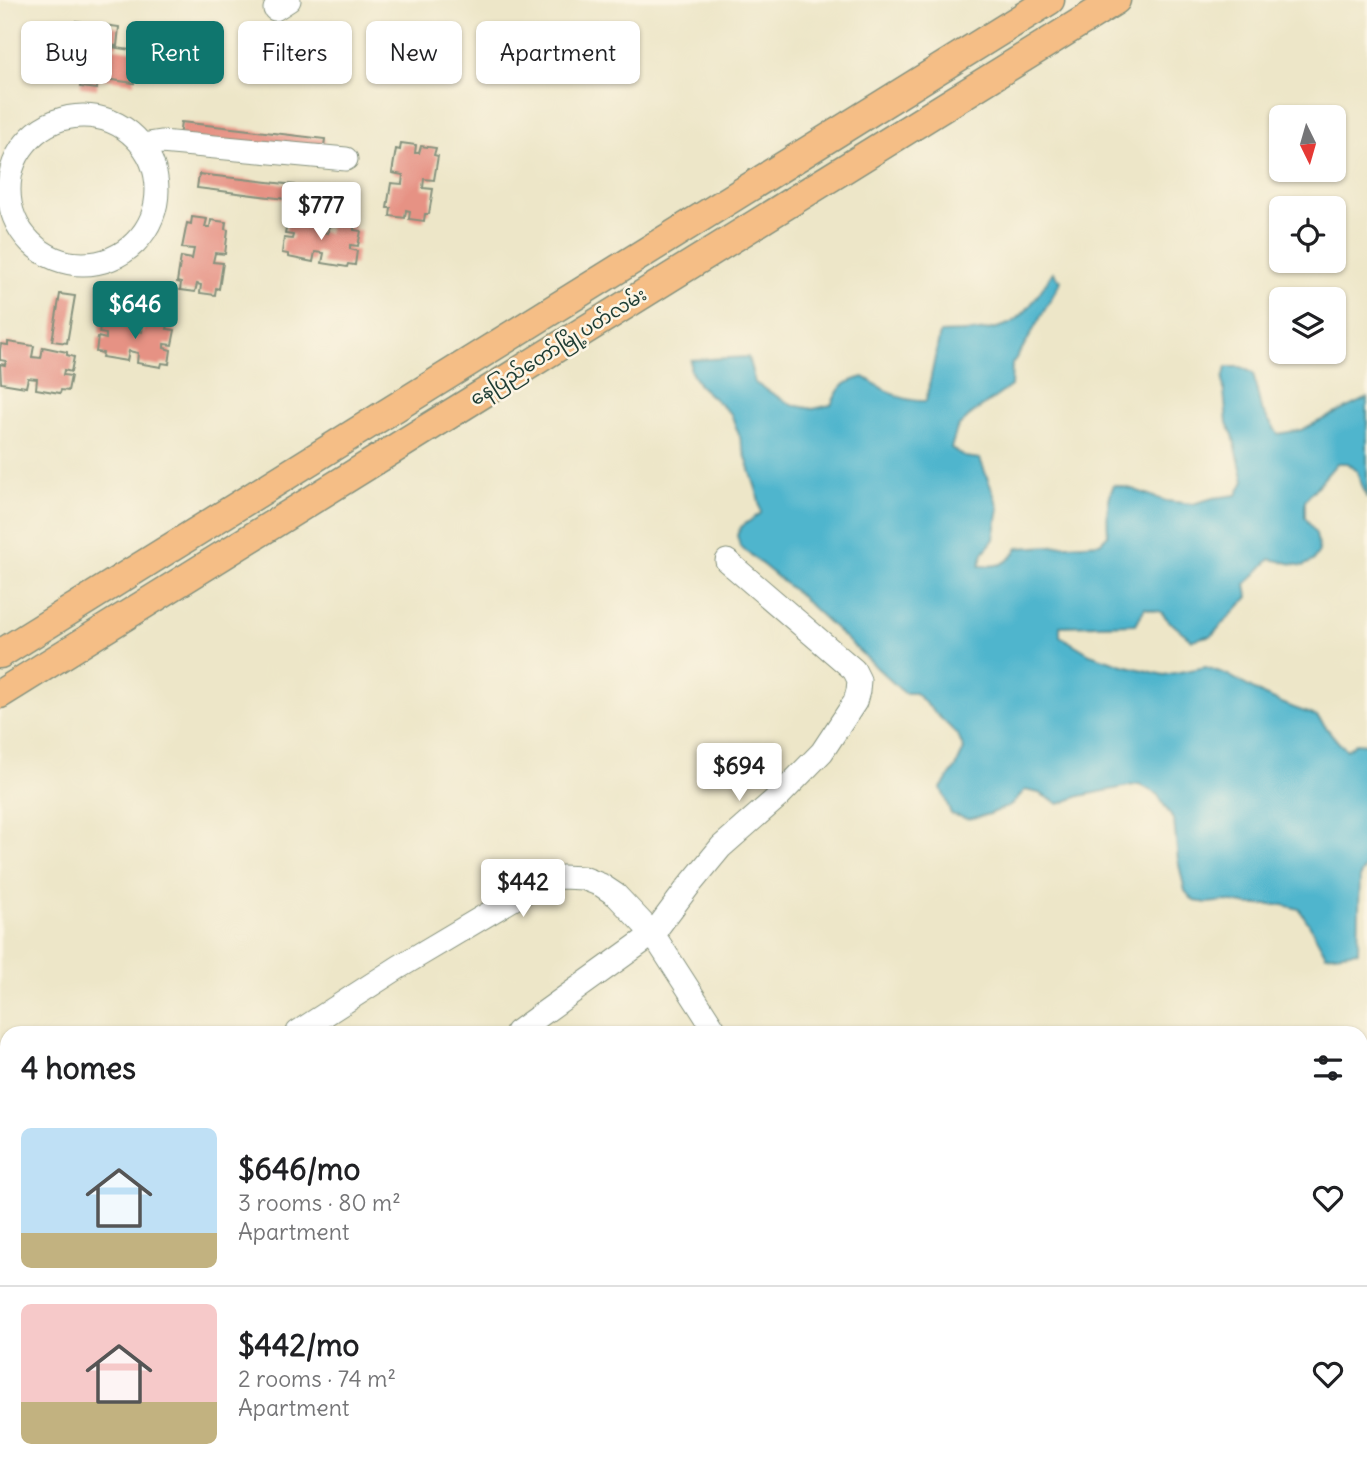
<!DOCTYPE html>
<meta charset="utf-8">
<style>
:root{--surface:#fff;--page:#f6f6f6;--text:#202124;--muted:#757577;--line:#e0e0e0;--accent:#0f766e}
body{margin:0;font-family:Delius,"Noto Sans Myanmar",sans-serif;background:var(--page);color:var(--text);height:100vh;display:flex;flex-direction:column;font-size:26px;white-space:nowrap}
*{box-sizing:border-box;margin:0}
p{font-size:23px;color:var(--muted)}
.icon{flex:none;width:38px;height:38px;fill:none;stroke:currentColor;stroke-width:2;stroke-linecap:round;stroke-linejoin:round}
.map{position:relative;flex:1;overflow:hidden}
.panel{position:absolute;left:0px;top:1026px;width:1368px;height:450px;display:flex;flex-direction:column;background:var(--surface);border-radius:21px 21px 0 0;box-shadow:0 2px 5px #0004}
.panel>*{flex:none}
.banner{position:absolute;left:21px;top:21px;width:700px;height:63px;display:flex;gap:14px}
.needle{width:46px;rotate:175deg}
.tools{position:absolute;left:1269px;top:105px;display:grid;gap:14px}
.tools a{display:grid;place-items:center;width:77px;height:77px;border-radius:10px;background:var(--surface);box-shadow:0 2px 5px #0004;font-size:35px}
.price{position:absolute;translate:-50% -60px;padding:0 16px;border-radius:7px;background:#fff;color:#222;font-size:23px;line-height:46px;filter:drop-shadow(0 2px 4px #0008)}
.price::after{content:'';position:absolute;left:50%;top:42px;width:21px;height:16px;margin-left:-10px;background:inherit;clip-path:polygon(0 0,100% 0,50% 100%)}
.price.selected{background:var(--accent);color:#fff}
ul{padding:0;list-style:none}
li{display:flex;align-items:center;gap:21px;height:175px;padding:0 21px}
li+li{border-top:2px solid var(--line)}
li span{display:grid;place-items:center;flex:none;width:196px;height:140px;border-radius:10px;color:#555}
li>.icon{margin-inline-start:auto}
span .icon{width:84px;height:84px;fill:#fffc;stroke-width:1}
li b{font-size:30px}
h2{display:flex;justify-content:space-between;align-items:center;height:84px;padding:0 21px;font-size:30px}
.chip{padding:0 24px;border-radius:10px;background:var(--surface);box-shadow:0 2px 5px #0004;font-size:24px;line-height:63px}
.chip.selected{background:var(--accent);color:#fff}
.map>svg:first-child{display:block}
</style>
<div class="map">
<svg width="1367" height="1475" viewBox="0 0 1367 1475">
<rect width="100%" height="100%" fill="#fcf5e5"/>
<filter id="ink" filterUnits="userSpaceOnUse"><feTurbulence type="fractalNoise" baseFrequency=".0143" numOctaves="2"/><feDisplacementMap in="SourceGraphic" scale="14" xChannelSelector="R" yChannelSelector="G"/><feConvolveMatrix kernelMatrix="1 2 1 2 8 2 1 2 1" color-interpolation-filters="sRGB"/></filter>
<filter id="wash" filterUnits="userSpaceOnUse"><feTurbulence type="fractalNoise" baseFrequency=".00686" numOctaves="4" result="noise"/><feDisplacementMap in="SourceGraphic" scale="28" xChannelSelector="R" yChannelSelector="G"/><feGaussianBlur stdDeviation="1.57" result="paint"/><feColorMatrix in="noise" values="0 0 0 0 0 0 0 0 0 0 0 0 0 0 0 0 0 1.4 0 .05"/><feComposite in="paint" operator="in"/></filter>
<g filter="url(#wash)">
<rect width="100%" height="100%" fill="#ede6c8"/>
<!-- water -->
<path fill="#4fb5cd" stroke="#377980" stroke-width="2" d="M1053,272L1061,281L1026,343L1012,364L1011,386L972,414L957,428L951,448L965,457L980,459L999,508L994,539L983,553L979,566C998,566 1007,566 1018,548L1100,543L1108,535C1107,517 1106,501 1114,485L1132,489L1166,501L1193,504L1213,498L1237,495L1244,481L1233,435L1227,423L1223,380L1226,367H1241L1253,373L1261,409L1278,434L1301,430L1367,398V499L1357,471L1348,463H1337L1305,500V517L1316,534L1319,552L1313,561L1303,566L1270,559L1246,584L1248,597L1212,635L1192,640L1169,621L1161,612L1145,608L1136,624L1060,626V636L1090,654L1123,665L1164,675L1206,667L1228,675L1265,696L1294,708L1317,716L1338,742L1347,750L1356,743L1367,744V864L1360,876L1358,951L1326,955L1309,924L1299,909L1283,905H1249L1226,901L1208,903L1194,901L1185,891L1178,860L1174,821L1158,795L1139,784L1080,796L1059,804L1039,793L1025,790L1011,805L990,814L968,819L951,814L941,788L956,767L964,749L957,734L915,693H904L799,595L740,546L737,535L741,527L761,513L757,492L739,435L731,414L699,385L690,370L691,360L748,357L755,383L792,405L813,409L831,405C840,385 842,383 864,377C884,390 901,402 926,401L940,333C963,332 989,333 1011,323C1027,315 1043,287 1053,272Z"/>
<g id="blocks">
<!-- building -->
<path fill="#e69284" d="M59,21L74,23L72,36L57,34Z
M76,21L119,27L117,46L96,43V45L138,51L134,83L98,78L97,89L80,87L82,77L51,72L55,40L87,44V42L73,40Z
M181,122L325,139L323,153L179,137Z
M401,143L416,145L415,153H419L421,146L436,148L434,155L438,156L434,180L424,179L423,188L433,189L429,214H425L424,221L409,219L410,211L406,210L405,218L390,216L391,208H387L391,183L402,184L403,175L392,173L396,149L400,150Z
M199,174L294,185L293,200L197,188Z
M295,216L320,220L318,231L328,233L330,222L354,226V230L361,231L358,246L350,245V249L357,251L355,265L348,264L347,267L322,263L324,253L315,252L313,262L288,257V254L282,253L284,238L292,239L293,235L285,234L288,219L295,220Z
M192,217L207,219L205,227H210L211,220L226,222L225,229L228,230L225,254L215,253L213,262L223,263L219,289L216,288L215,295L200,293L201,285L197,284L195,292L180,290L181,283L177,282L181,257L192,259L194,249L182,248L187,223L191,224Z
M60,294L75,296L67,343L52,341Z
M109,315L134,319L133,330L142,332L144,321L168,325L167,329L175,330L172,345L164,344V348L171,350L169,364L162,363L161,367L137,363L138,353L129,351L127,361L102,357L103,353L96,352L98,337L106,339V334L99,333L101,318L108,319Z
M8,342L34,346L32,357L41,358L43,347L67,352V355L74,357L71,372L64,370L63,375L71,376L68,391L61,390L60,393L36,389L37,379L28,378L26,387L1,383L0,364L5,365L6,361L0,360V349L1,344L8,345Z
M1362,1121L1367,1128V1139L1364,1141L1362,1138Z
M1367,1201V1218L1362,1222V1205Z
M710,1468H722L726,1475H713Z"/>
</g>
</g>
<g filter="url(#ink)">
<use href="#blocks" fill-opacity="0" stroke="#86927e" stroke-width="2"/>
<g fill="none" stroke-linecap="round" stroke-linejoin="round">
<defs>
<path id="minor" d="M275,9L289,0
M9 190a74 74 0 1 1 148 0a74 74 0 1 1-148 0Z
M142,145L161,142L346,159
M298,1032L399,967L545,880L562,877L583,878L601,885L616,895L653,934L716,1032
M517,1032L653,934L688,887L721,847L779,796L822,752L855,702L858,691L859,680L854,670L727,561
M1362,1096L1367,1094
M0,1211L7,1207
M1362,1259L1367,1267
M1362,1398L1367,1395
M464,1468L468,1475
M867,1468L871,1475
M1021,1468L1026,1475
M1177,1468L1181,1475
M1336,1468L1341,1475
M558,1475L569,1468
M803,1475L813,1468
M1237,1475L1249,1468"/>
<path id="major" d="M0,654L1050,0
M0,694L1116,0"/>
</defs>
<!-- minor casing -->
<use href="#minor" stroke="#86927e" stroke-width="25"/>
<!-- major casing -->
<use href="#major" stroke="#86927e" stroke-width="31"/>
<!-- minor -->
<use href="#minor" stroke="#fff" stroke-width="23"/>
<!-- major -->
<use href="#major" stroke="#f5be86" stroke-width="28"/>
</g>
</g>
<g text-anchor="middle" stroke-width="5" stroke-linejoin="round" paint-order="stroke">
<!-- street labels -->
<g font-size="19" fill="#1f3d34" stroke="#fcf5e5">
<text transform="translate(558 346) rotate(-32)" y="7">နေပြည်တော်မြို့ပတ်လမ်း</text>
</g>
</g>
</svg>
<div class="tools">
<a><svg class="needle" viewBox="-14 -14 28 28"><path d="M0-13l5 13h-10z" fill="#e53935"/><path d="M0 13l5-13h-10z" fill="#757577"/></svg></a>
<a><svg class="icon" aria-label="locate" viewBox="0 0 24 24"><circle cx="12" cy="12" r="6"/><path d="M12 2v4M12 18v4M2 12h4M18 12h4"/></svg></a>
<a><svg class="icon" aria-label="layers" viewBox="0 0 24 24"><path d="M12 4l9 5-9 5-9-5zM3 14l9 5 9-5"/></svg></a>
</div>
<b class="price" style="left:321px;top:242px">$777</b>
<b class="price selected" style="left:135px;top:341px">$646</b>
<b class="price" style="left:739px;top:803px">$694</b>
<b class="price" style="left:523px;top:919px">$442</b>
<div class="banner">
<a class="chip">Buy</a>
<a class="chip selected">Rent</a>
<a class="chip">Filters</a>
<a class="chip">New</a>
<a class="chip">Apartment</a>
</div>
<section class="panel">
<h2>4 homes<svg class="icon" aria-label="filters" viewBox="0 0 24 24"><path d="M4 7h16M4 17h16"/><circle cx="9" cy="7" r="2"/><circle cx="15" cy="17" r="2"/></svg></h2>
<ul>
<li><span style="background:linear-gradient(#bfe0f5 75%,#c2b280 0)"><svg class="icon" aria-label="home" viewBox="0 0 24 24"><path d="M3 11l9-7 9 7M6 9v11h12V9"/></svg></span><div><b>$646/mo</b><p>3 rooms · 80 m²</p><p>Apartment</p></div><svg class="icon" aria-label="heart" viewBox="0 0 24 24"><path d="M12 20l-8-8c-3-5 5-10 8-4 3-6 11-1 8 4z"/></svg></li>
<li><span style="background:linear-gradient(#f6c9c9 70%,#c2b280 0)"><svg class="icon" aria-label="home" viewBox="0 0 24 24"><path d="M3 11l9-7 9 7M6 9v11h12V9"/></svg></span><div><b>$442/mo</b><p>2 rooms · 74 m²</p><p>Apartment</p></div><svg class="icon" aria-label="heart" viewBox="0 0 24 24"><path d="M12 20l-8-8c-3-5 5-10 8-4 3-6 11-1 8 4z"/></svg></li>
</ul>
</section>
</div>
